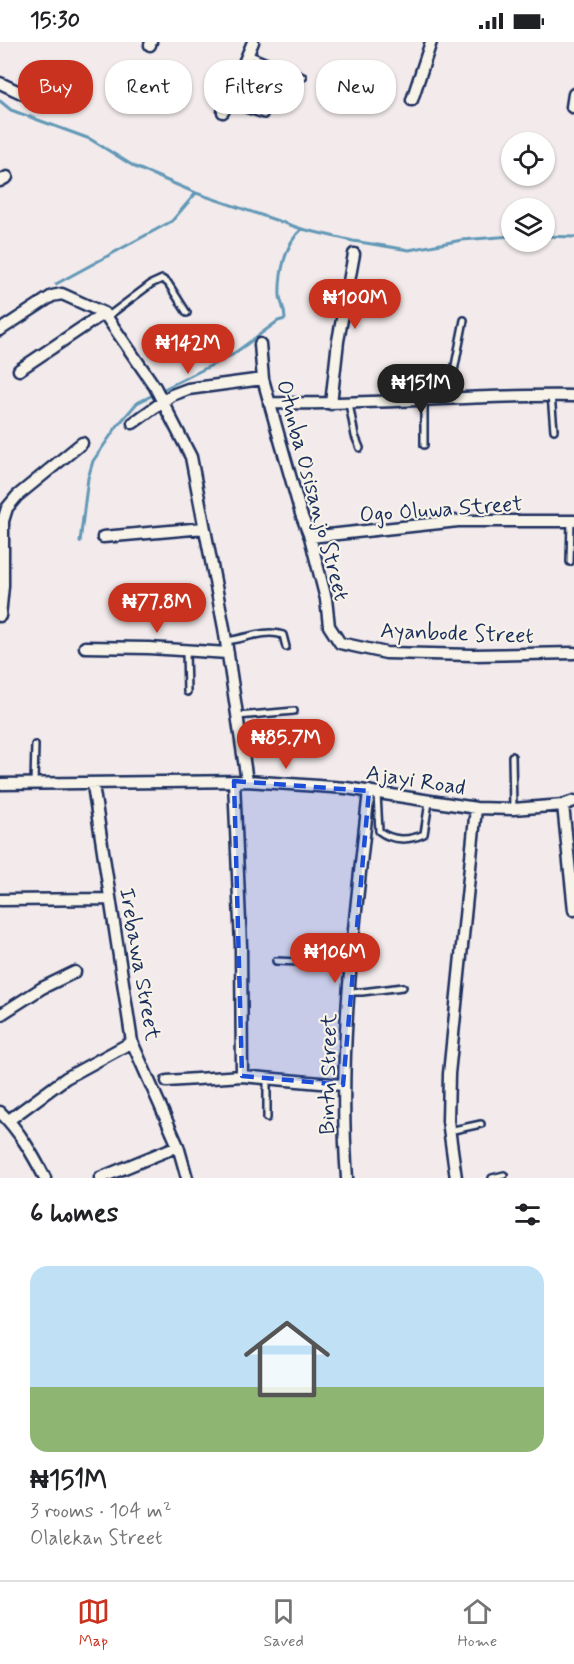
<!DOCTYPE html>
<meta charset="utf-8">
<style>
:root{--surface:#fff;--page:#f2f2f2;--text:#202124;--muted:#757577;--line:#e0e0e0;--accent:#c8321e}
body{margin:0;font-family:Mynerve,sans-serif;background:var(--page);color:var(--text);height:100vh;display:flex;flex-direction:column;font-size:22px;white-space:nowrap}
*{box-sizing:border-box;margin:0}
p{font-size:20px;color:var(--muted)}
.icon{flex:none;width:33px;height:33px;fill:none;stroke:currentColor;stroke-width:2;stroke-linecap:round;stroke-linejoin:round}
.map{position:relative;height:1136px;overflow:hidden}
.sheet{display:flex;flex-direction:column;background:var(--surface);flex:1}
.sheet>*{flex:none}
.top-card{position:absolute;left:18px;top:18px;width:538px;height:54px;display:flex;gap:12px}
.buttons{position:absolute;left:501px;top:90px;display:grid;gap:12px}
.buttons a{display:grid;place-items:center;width:54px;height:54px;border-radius:50%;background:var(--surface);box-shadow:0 2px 4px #0004;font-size:30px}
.price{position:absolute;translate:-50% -51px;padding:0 14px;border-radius:21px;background:var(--accent);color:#fff;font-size:20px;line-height:39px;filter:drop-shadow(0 2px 3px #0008)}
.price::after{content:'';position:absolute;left:50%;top:36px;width:18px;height:14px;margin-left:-9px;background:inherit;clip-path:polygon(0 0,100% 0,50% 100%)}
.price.on{background:#222;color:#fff}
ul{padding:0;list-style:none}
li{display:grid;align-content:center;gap:12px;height:318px;padding:0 30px}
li+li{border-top:2px solid var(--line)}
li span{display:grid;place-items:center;height:186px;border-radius:18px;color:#555}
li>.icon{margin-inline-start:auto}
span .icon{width:108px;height:108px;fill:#fffc;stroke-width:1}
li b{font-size:26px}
h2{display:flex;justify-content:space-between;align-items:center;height:72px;padding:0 30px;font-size:26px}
.pill{padding:0 21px;border-radius:24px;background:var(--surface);box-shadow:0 2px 4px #0004;font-size:21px;line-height:54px}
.pill.on{background:var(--accent);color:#fff}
.status{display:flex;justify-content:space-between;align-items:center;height:42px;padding:0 30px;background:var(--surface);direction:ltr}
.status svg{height:16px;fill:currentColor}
.tab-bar{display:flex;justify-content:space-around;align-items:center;height:84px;border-top:2px solid var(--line);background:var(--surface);font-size:16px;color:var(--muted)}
.tab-bar a{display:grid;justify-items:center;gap:3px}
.tab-bar .on{color:var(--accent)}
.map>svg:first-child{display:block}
</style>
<div class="status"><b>15:30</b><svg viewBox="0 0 49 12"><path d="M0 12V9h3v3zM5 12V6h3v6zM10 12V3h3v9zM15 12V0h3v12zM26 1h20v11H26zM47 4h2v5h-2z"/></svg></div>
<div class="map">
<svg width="574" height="1136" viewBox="0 0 574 1136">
<rect width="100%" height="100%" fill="#f2eaeb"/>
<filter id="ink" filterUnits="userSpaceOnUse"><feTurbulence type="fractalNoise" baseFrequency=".0167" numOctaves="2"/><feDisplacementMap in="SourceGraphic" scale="12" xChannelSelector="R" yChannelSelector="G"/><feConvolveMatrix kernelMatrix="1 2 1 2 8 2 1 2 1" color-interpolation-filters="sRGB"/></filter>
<g filter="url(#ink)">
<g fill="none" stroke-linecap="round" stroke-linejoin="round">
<!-- stream -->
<path stroke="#6298b6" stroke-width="3" d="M0,59L11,68L90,97L135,125L196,151L302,187L353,199L409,208L462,198L512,194
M544,194L574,195
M56,242L172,179L196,151
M160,349L232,313L278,279L285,277C285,266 281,263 280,254C279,233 285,201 302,187
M80,500L88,436L93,419L118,383L137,361L155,352"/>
<defs>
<path id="service" d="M248,12L303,35
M237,38L293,59
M227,61L264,73
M107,275L151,242L162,237L168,241L187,271
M551,353L554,388
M453,357L454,329L464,278
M349,361L355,394L360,406
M424,403V358
M570,520L571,479
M226,599C245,597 264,587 283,593L286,605
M186,609L187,650
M238,674L294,669
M512,714L513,766
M34,742L35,703
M377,752L379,789C392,799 409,799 424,792L429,760
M276,919L350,922
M348,950H362L403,945
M267,1038V1076
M449,1089L481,1082
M492,1136L504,1133"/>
<path id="minor" d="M150,3L151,0
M0,41L32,56
M412,58L431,0
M572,65L574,52
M223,70L253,0
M0,139L7,135
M0,288L52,254L62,252L104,271L155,345L191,415L224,586L247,739
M260,302L263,337L276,384L301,472L310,495L326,557L329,584L340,601L386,611L473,613L574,611
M19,328L104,271
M269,361C371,364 472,352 574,354
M331,362L338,299L354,212
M133,381L172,353L188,347L263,337
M103,495L204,486
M310,495L458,479H574
M0,574L3,544V479L7,466L17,454L82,401
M85,605L149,606L228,611
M234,739L241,904L242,1034
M0,742L247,739L346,746L476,766L513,767L563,763L574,759
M93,743L132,1000L178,1104L187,1136
M563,763L574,868
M0,858L109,857
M0,973L42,946L75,930
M167,1039L242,1034L343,1043
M0,1070C19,1088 33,1113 45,1136
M9,1078L66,1036L132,1000
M100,1136L178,1104
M347,1136C337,1007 355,878 369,749
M456,1136L448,1079L449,1032L476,766"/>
</defs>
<!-- service casing -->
<use href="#service" stroke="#1b2f5e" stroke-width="10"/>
<!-- minor casing -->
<use href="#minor" stroke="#1b2f5e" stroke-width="15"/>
<!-- service -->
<use href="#service" stroke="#f7f3e8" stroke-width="5"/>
<!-- minor -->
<use href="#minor" stroke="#f7f3e8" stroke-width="10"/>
</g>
</g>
<!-- marked area -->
<path fill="#1d4ed8" fill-opacity="0.2" stroke="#1d4ed8" stroke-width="4.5" stroke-dasharray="12 8" stroke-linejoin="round" d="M234,739L369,749L343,1043L242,1034Z"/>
<g text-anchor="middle" stroke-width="4.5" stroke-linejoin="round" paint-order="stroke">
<!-- street labels -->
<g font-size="22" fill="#1b2f5e" stroke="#f7f3e8">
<text transform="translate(314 448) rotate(75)" y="8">Otunba Osisanjo Street</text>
<text transform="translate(441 466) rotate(-4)" y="8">Ogo Oluwa Street</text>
<text transform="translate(457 590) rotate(2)" y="8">Ayanbode Street</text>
<text transform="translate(416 737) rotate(9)" y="8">Ajayi Road</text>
<text transform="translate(141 922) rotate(80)" y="8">Irebawa Street</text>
<text transform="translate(327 1032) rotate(-89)" y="8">Bintu Street</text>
</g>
</g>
</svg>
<div class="buttons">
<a><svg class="icon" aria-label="locate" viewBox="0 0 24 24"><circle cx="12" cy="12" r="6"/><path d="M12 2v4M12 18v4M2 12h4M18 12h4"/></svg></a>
<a><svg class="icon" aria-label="layers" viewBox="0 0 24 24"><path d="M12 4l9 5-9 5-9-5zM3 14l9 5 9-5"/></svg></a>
</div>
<b class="price" style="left:355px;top:288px">₦100M</b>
<b class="price" style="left:188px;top:333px">₦142M</b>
<b class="price on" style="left:421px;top:373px">₦151M</b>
<b class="price" style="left:157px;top:592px">₦77.8M</b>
<b class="price" style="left:286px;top:728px">₦85.7M</b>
<b class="price" style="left:335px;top:942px">₦106M</b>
<div class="top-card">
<a class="pill on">Buy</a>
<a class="pill">Rent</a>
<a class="pill">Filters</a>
<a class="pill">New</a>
</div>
</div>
<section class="sheet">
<h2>6 homes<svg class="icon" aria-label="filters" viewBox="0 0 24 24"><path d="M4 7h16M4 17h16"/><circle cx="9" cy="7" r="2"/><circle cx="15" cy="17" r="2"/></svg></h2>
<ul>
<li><span style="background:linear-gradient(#bfe0f5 65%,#8fb573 0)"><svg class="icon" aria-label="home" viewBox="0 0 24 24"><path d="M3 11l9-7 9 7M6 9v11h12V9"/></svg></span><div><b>₦151M</b><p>3 rooms · 104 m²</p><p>Olalekan Street</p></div></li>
</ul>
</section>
<nav class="tab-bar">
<a class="on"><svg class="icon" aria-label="map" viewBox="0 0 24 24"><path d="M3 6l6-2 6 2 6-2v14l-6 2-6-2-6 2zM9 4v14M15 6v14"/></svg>Map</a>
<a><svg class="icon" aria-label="saved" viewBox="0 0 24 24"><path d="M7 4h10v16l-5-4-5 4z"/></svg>Saved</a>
<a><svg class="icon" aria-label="home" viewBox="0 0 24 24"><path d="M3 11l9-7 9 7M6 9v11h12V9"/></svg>Home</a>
</nav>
